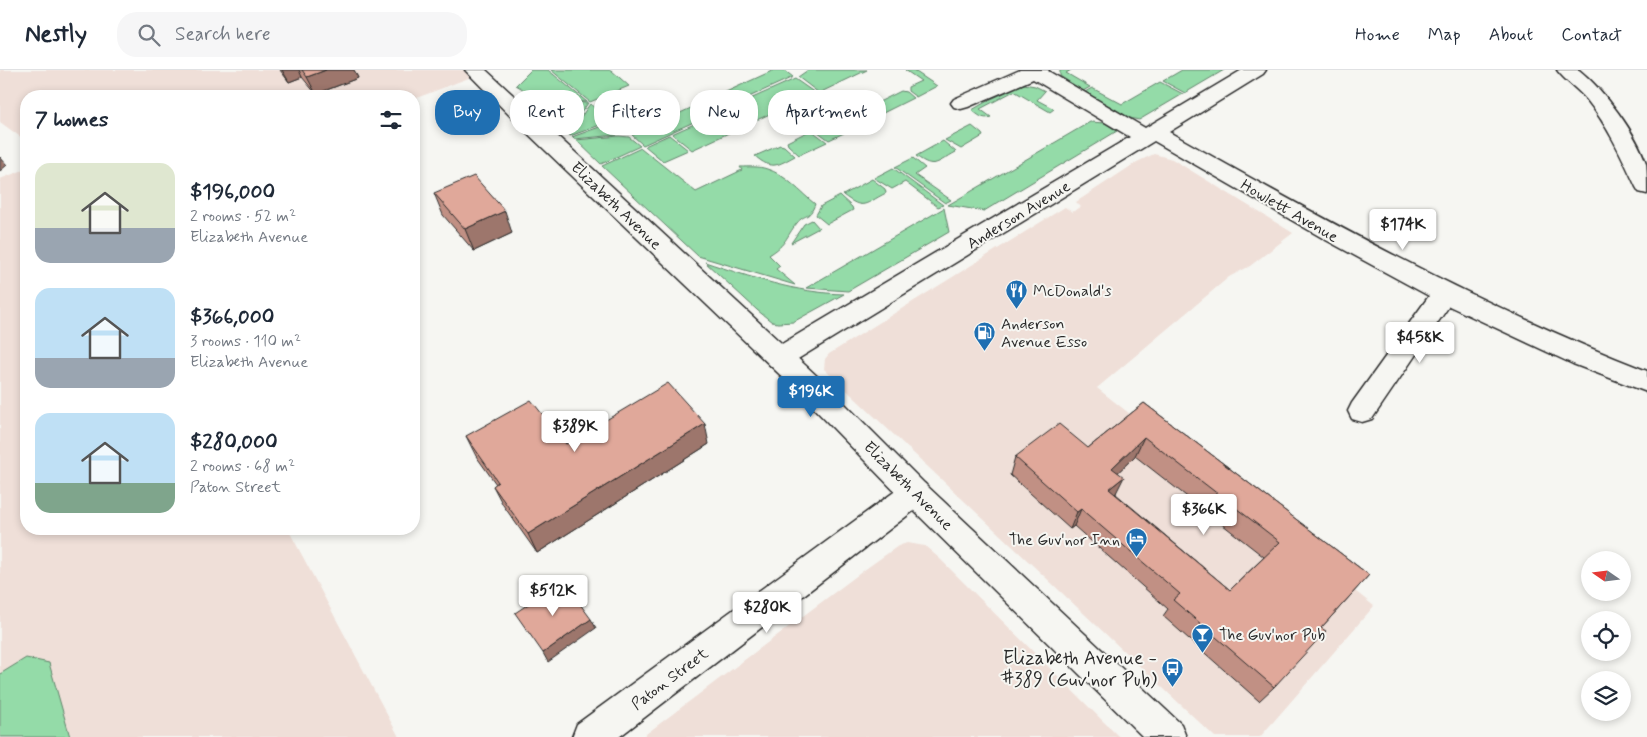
<!DOCTYPE html>
<meta charset="utf-8">
<style>
:root{--surface:#fff;--page:#f6f6f7;--text:#1f2937;--muted:#747a83;--line:#e0e1e3;--accent:#1f6fb2}
body{margin:0;font-family:Mynerve,sans-serif;background:var(--page);color:var(--text);height:100vh;display:flex;flex-direction:column;font-size:19px;white-space:nowrap}
*{box-sizing:border-box;margin:0}
p{font-size:16px;color:var(--muted)}
.icon{flex:none;width:28px;height:28px;fill:none;stroke:currentColor;stroke-width:2;stroke-linecap:round;stroke-linejoin:round}
.map{position:relative;flex:1;overflow:hidden}
.side{position:absolute;left:20px;top:20px;width:400px;height:445px;display:flex;flex-direction:column;background:var(--surface);border-radius:20px;box-shadow:0 2px 8px #0003}
.side>*{flex:none}
.hud{position:absolute;left:435px;top:20px;width:475px;height:45px;display:flex;gap:10px}
.needle{width:32px;rotate:284deg}
.tools{position:absolute;left:1581px;top:481px;display:grid;gap:10px}
.tools a{display:grid;place-items:center;width:50px;height:50px;border-radius:50%;background:var(--surface);box-shadow:0 2px 8px #0003;font-size:25px}
.price{position:absolute;translate:-50% -42px;padding:0 11px;border-radius:5px;background:#fff;color:#222;font-size:16px;line-height:32px;filter:drop-shadow(0 1px 2px #0008)}
.price::after{content:'';position:absolute;left:50%;top:30px;width:15px;height:11px;margin-left:-8px;background:inherit;clip-path:polygon(0 0,100% 0,50% 100%)}
.price.selected{background:var(--accent);color:#fff}
ul{padding:0;list-style:none}
li{display:flex;align-items:center;gap:15px;height:125px;padding:0 15px}
li span{display:grid;place-items:center;flex:none;width:140px;height:100px;border-radius:15px;color:#555}
li>.icon{margin-inline-start:auto}
span .icon{width:60px;height:60px;fill:#fffc;stroke-width:1}
li b{font-size:21px}
h2{display:flex;justify-content:space-between;align-items:center;height:60px;padding:0 15px;font-size:21px}
.chip{padding:0 18px;border-radius:20px;background:var(--surface);box-shadow:0 2px 8px #0003;font-size:18px;line-height:45px}
.chip.selected{background:var(--accent);color:#fff}
header{display:flex;align-items:center;gap:30px;box-sizing:border-box;height:70px;padding:0 25px;background:var(--surface);border-bottom:1px solid var(--line)}
header strong{font-size:24px}
nav{display:flex;gap:28px;margin-inline-start:auto;font-size:18px}
.search{width:350px;height:45px;background:var(--page);display:flex;align-items:center;gap:12px;box-sizing:border-box;padding:0 18px;border-radius:20px;color:var(--muted);font-size:19px}
.map>svg:first-child{display:block}
</style>
<header>
<strong>Nestly</strong>
<div class="search"><svg class="icon" aria-label="search" viewBox="0 0 24 24"><circle cx="10" cy="10" r="6"/><path d="M15 15l6 6"/></svg>Search here</div>
<nav><a>Home</a><a>Map</a><a>About</a><a>Contact</a></nav>
</header>
<div class="map">
<svg width="1647" height="667" viewBox="0 0 1647 667">
<rect width="100%" height="100%" fill="#f6f6f2"/>
<filter id="ink" filterUnits="userSpaceOnUse"><feTurbulence type="fractalNoise" baseFrequency=".02" numOctaves="2"/><feDisplacementMap in="SourceGraphic" scale="10" xChannelSelector="R" yChannelSelector="G"/><feConvolveMatrix kernelMatrix="1 2 1 2 8 2 1 2 1" color-interpolation-filters="sRGB"/></filter>
<g filter="url(#ink)">
<!-- built -->
<path fill="#efdfd8" d="M0,0H475L479,4L414,29V26H26V71L0,52Z
M1154,84L1172,89L1293,163L1250,196L1229,207L1097,318L1374,536L1260,667H1215L824,299L825,289L829,284L1065,137L1072,142L1081,137L1076,132L1137,92Z
M26,99V459H288L399,667H0V109Z
M907,473L925,476L939,488L1119,667H642L867,498L898,476Z"/>
<!-- green -->
<path fill="#94dba8" stroke="#60836a" d="M531,0H548L587,32L532,30L528,26L531,24L516,15Z
M551,0H611L629,16L590,32Z
M774,0H784L793,7L643,75L632,65Z
M808,0H867L819,23L798,7Z
M905,0H913L937,16L916,27L908,21V17L921,11Z
M1060,0H1071L1066,3L1090,17L1083,21L1060,6Z
M1182,0H1224L1185,23L1163,11Z
M795,9L815,23L692,80L672,64Z
M1160,12L1183,24L1139,50L1130,48L1085,22L1092,18L1122,34Z
M1024,14L1035,16L1045,21L1037,30L1054,39L1050,42L1014,21L980,39L991,47C983,50 978,45 972,40L991,29Z
M901,21L906,22L913,28L883,43L875,38V34Z
M827,27L852,45C864,39 868,37 879,45L861,54L825,28Z
M533,31L588,33L567,63Z
M590,34L611,51L570,66L569,64Z
M835,38L859,55L846,62L831,51L842,46L832,39Z
M829,52L844,63L829,70L814,59Z
M1090,52L1105,53L1117,61L984,141L948,135Z
M605,55L617,65L574,69L572,67Z
M972,56L982,64L983,66L961,79L945,70Z
M811,60L827,72L799,85L788,75L787,72Z
M669,65L688,80L663,91L645,76Z
M619,66L629,67L640,76L601,94L576,70Z
M943,71L956,82C937,92 935,100 916,86Z
M780,75L784,76L795,86C778,95 772,101 755,86Z
M641,78L696,122L742,100L740,97C749,97 759,96 767,99C785,104 801,123 815,134C809,150 805,143 797,153C785,168 787,174 769,185L780,196L776,199L795,215L698,186L602,96Z
M913,88L925,98L915,105L951,130L945,133L895,97Z
M893,98L943,135L938,137L905,112L892,119L874,108Z
M872,109L885,119L886,123C864,134 864,141 843,125Z
M840,126L852,137L853,140L827,154L816,145L821,136Z
M944,138L949,162L848,221L806,218Z
M812,150L819,158L791,173L804,154Z
M705,192C750,207 796,223 844,224L793,252L778,253L772,252L757,240Z
M26,588L49,593L70,667H0V604Z"/>
<g fill="none" stroke-linecap="round" stroke-linejoin="round">
<defs>
<path id="street" d="M1020,0H1049L1048,1L1145,58L1242,0H1266L1263,4L1169,62C1324,150 1480,236 1647,301V322L1573,294L1449,236L1372,349L1362,352L1352,349L1348,341L1352,333L1429,226L1326,170L1154,71L788,295L779,298L770,295L766,288L770,281L1130,67L1033,9L968,37L961,39L954,37L951,33L954,29Z
M1557,0H1579C1604,20 1636,63 1646,93C1647,102 1647,115 1647,124L1639,122L1636,117C1622,87 1608,56 1587,30C1578,19 1565,11 1557,0Z
M915,410L925,414L930,423L925,432L619,667H572L577,654L905,414Z"/>
<path id="secondary" d="M465,0H486L818,307L925,414L1181,654L1186,667H1143L905,432L798,322L522,58Z"/>
</defs>
<!-- street casing -->
<use href="#street" stroke="#2b2b2b" stroke-width="3"/>
<!-- secondary casing -->
<use href="#secondary" stroke="#2b2b2b" stroke-width="3"/>
<!-- street -->
<use href="#street" fill="#f6f6f2" fill-rule="evenodd"/>
<!-- secondary -->
<use href="#secondary" fill="#f6f6f2" fill-rule="evenodd"/>
</g>
<!-- wall -->
<path fill="#c19084" stroke="#2b2b2b" fill-rule="evenodd" d="M280,0H354L358,8L316,24L302,7L289,12Z
M434,123L512,163L474,181L443,145Z
M1144,333L1369,505L1321,558L1274,617L1259,631L1163,546L1168,539L1074,456L1070,459L1010,405L1015,387L1088,378ZM1135,386L1264,487L1230,520L1116,424L1118,402Z
M466,366L566,374H709L537,483L503,435L493,416L496,414L476,386Z"/>
<!-- shaded-wall -->
<path fill="#9d766c" stroke="#2b2b2b" d="M282,0H299L302,7L289,12Z
M326,0H354L358,8L316,24L307,7Z
M0,87L7,95L0,101Z
M505,141L512,163L474,181L465,159Z
M705,354L709,374L537,483L528,464Z
M1144,367L1135,386L1104,416L1112,398Z
M1124,407L1115,425L1109,419Z
M1081,439L1074,456L1070,459L1077,442Z
M591,549L596,558L548,592L543,583Z"/>
<!-- building -->
<path fill="#e0a89a" stroke="#2b2b2b" fill-rule="evenodd" d="M302,0H326L307,7Z
M474,106L505,141L465,159L434,123Z
M668,313L705,354L528,464L493,416L498,412L466,366L531,330L566,374Z
M1144,333L1369,505L1321,558L1326,561L1274,617L1173,530L1180,524L1081,439L1077,442L1015,387L1059,354L1088,378ZM1144,367L1280,472L1230,520L1109,419L1124,407L1112,398Z
M563,511L591,549L543,583L515,543Z"/>
</g>
<!-- icons -->
<defs>
<symbol id="restaurant-pin" viewBox="-11 -11 22 30"><path d="M0 17L-7.5 6A9.5 9.5 0 1 1 7.5 6Z" fill="#1f6fb2" stroke="#f6f6f2"/><path d="M-5-6h1v4h1v-4h1v4h1v-4h1v5L-1.5 .5V6h-2V.5L-5-1ZM5-6V6H3V1.5H1.5Q1.5-4 5-6Z" fill="#fff"/></symbol>
<symbol id="fuel-pin" viewBox="-11 -11 22 30"><path d="M0 17L-7.5 6A9.5 9.5 0 1 1 7.5 6Z" fill="#1f6fb2" stroke="#f6f6f2"/><path d="M-5.5-6h7V0h2V4h1.3V-2.5L3-4.5l.8-.8L6-3V5H2.5V1h-1V6h-7ZM-4.2-4.7v3.2H.2V-4.7Z" fill="#fff"/></symbol>
<symbol id="hotel-pin" viewBox="-11 -11 22 30"><path d="M0 17L-7.5 6A9.5 9.5 0 1 1 7.5 6Z" fill="#1f6fb2" stroke="#f6f6f2"/><path d="M-6-4.5h1.5V1H6V5H4.5V3h-9V5H-6ZM-4 0a1.8 1.8 0 1 1 3.6 0ZM.5 0V-2.5h3Q6-2.5 6 0Z" fill="#fff"/></symbol>
<symbol id="bar-pin" viewBox="-11 -11 22 30"><path d="M0 17L-7.5 6A9.5 9.5 0 1 1 7.5 6Z" fill="#1f6fb2" stroke="#f6f6f2"/><path d="M-6-5H6L.8 .8V4.5H3.5V6h-7V4.5H-.8V.8Z" fill="#fff"/></symbol>
<symbol id="bus-pin" viewBox="-11 -11 22 30"><path d="M0 17L-7.5 6A9.5 9.5 0 1 1 7.5 6Z" fill="#1f6fb2" stroke="#f6f6f2"/><path d="M-5-6H5V4H4V6H2V4H-2V6H-4V4H-5ZM-3.5-4V0h7V-4ZM-3.5 1.2v1.5H-2V1.2ZM2 1.2v1.5H3.5V1.2Z" fill="#fff"/></symbol>
</defs>
<g fill-rule="evenodd">
<use href="#restaurant-pin" x="1004" y="208" width="25" height="34"/>
<use href="#fuel-pin" x="972" y="250" width="25" height="34"/>
<use href="#hotel-pin" x="1124" y="456" width="25" height="34"/>
<use href="#bar-pin" x="1190" y="552" width="25" height="34"/>
<use href="#bus-pin" x="1160" y="586" width="25" height="34"/>
</g>
<g text-anchor="middle" stroke-width="4" stroke-linejoin="round" paint-order="stroke">
<!-- street labels -->
<g font-size="16" fill="#2b2b2b" stroke="#f6f6f2">
<text transform="translate(617 135) rotate(44)" y="6">Elizabeth Avenue</text>
<text transform="translate(1290 140) rotate(30)" y="6">Howlett Avenue</text>
<text transform="translate(1018 144) rotate(-31)" y="6">Anderson Avenue</text>
<text transform="translate(909 415) rotate(45)" y="6">Elizabeth Avenue</text>
<text transform="translate(669 608) rotate(-37)" y="6">Paton Street</text>
</g>
<!-- poi labels -->
<g font-size="16" fill="#2b2b2b" stroke="#f6f6f2" text-anchor="start">
<text x="1033" y="226">McDonald's</text>
<text x="1001" y="259">Anderson<tspan x="1001" dy="18">Avenue Esso</tspan></text>
<text x="1120" y="475" text-anchor="end">The Guv'nor Inn</text>
<text x="1219" y="570">The Guv'nor Pub</text>
</g>
<!-- near-poi labels -->
<g font-size="19" fill="#2b2b2b" stroke="#f6f6f2" text-anchor="end">
<text x="1157" y="594">Elizabeth Avenue -<tspan x="1157" dy="22">#389 (Guv'nor Pub)</tspan></text>
</g>
</g>
</svg>
<div class="tools">
<a><svg class="needle" viewBox="-14 -14 28 28"><path d="M0-13l5 13h-10z" fill="#e53935"/><path d="M0 13l5-13h-10z" fill="#747a83"/></svg></a>
<a><svg class="icon" aria-label="locate" viewBox="0 0 24 24"><circle cx="12" cy="12" r="6"/><path d="M12 2v4M12 18v4M2 12h4M18 12h4"/></svg></a>
<a><svg class="icon" aria-label="layers" viewBox="0 0 24 24"><path d="M12 4l9 5-9 5-9-5zM3 14l9 5 9-5"/></svg></a>
</div>
<b class="price" style="left:1403px;top:181px">$174K</b>
<b class="price" style="left:1420px;top:294px">$458K</b>
<b class="price selected" style="left:811px;top:348px">$196K</b>
<b class="price" style="left:575px;top:383px">$389K</b>
<b class="price" style="left:1204px;top:466px">$366K</b>
<b class="price" style="left:553px;top:547px">$512K</b>
<b class="price" style="left:767px;top:564px">$280K</b>
<div class="hud">
<a class="chip selected">Buy</a>
<a class="chip">Rent</a>
<a class="chip">Filters</a>
<a class="chip">New</a>
<a class="chip">Apartment</a>
</div>
<section class="side">
<h2>7 homes<svg class="icon" aria-label="filters" viewBox="0 0 24 24"><path d="M4 7h16M4 17h16"/><circle cx="9" cy="7" r="2"/><circle cx="15" cy="17" r="2"/></svg></h2>
<ul>
<li><span style="background:linear-gradient(#dfe7d0 65%,#9aa5b1 0)"><svg class="icon" aria-label="home" viewBox="0 0 24 24"><path d="M3 11l9-7 9 7M6 9v11h12V9"/></svg></span><div><b>$196,000</b><p>2 rooms · 52 m²</p><p>Elizabeth Avenue</p></div></li>
<li><span style="background:linear-gradient(#bfe0f5 70%,#9aa5b1 0)"><svg class="icon" aria-label="home" viewBox="0 0 24 24"><path d="M3 11l9-7 9 7M6 9v11h12V9"/></svg></span><div><b>$366,000</b><p>3 rooms · 110 m²</p><p>Elizabeth Avenue</p></div></li>
<li><span style="background:linear-gradient(#bfe0f5 70%,#7fa58c 0)"><svg class="icon" aria-label="home" viewBox="0 0 24 24"><path d="M3 11l9-7 9 7M6 9v11h12V9"/></svg></span><div><b>$280,000</b><p>2 rooms · 68 m²</p><p>Paton Street</p></div></li>
</ul>
</section>
</div>
